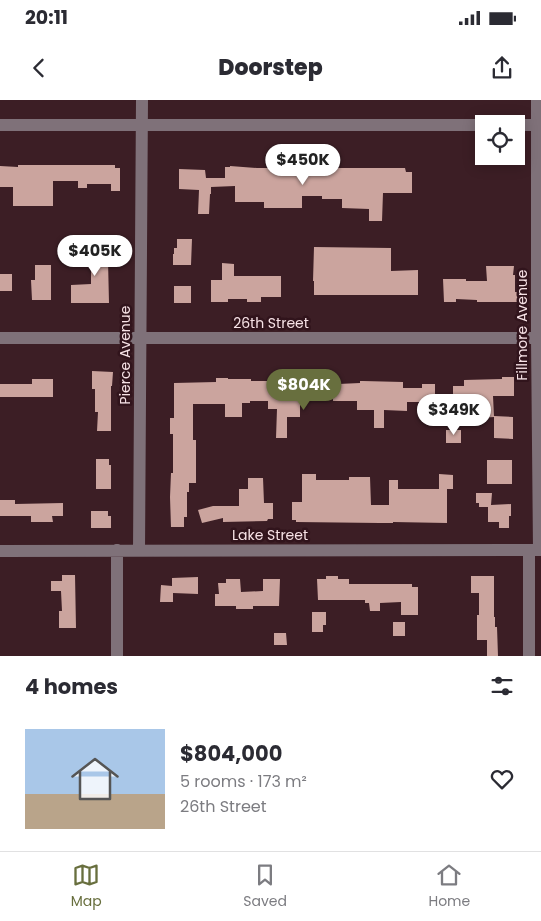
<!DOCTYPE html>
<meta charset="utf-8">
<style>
:root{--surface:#fff;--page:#f7f7f7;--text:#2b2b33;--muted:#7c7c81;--line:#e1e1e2;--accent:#686f3e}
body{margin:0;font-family:Poppins,sans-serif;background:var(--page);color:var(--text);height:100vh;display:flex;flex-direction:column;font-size:19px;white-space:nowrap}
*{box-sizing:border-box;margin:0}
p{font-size:16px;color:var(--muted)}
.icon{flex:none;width:28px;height:28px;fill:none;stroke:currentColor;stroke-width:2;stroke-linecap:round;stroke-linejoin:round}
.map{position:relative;height:556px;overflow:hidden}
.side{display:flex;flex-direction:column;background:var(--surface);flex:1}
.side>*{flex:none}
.tools{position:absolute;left:475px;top:15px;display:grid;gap:10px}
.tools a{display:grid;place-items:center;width:50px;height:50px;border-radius:0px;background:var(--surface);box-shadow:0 2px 12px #0003;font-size:25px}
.price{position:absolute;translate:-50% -42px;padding:0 11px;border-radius:18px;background:#fff;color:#222;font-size:16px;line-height:32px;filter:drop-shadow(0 1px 2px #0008)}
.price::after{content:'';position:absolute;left:50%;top:30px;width:15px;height:11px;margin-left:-8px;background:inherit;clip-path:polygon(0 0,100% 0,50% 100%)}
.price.selected{background:var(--accent);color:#fff}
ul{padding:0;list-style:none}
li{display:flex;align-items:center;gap:15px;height:125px;padding:0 25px}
li span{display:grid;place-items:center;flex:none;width:140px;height:100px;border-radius:0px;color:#555}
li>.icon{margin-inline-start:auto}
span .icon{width:60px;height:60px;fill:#fffc;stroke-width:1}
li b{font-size:21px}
h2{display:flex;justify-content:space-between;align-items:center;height:60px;padding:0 25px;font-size:21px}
.status{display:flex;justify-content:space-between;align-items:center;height:35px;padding:0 25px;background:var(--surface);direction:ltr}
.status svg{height:14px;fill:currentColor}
header{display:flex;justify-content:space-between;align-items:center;height:65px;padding:0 25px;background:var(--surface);font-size:22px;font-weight:800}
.tab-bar{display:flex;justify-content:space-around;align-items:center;height:70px;border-top:1px solid var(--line);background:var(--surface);font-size:14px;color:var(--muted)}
.tab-bar a{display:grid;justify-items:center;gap:2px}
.tab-bar .selected{color:var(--accent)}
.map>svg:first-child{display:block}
</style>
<div class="status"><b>20:11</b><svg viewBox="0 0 49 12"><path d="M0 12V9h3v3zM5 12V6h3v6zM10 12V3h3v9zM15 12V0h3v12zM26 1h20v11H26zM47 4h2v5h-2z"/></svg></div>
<header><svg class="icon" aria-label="back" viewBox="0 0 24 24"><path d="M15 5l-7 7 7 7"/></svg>Doorstep<svg class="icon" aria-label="share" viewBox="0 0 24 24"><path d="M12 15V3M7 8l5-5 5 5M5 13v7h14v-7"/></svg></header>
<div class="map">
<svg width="541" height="556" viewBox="0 0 541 556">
<rect width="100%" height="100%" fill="#3c1e25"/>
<!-- building -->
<path fill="#cba49e" d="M18,65H115V68H120V91H111V84H87V88H78V81H53V106H13V87H0V66L18,67Z
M230,66L257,68H405L406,72H412V93H383L382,121H369V109L342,108V99H322V96H302V108H264V102H235V86L211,87V94H210L209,114H198L199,90L179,89V69L205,70L206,78H225V67H230Z
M177,139H192L191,165H173V154H174V148H177Z
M91,141H108V151H110L111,160H108L109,203H71V185L91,184Z
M314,147L391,148V171L418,170V195H314V181H313Z
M222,163L234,164V176H281V197H261V202H247V199H228V202H211V180H222Z
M35,165H51V200H32L31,180H35Z
M486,166H514L513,175H515V192H519V202H477V200L456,199V202H444L443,179H466V181H487Z
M0,174H12V191H0Z
M174,186H191V203H174Z
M92,271L113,272L112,286H111V331H97L98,312H95V289H92Z
M502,277H514V296H493L494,317L480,318V310H459V307H434V302H407V311L384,310V328H374V310H357V301H333V298L300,299V317H287V338H276L277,309H268V301H250V303H242V317H225V304H193V340H196V383H189V392H187V417H184V427H171L170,397L171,373H173V334H170V318H174V283L216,282V278H228V279H251V281H278L279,285L299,284V283H305L304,282L317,281V285L360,283V281H363L403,282V288H422V284H435V294H453V286H464V280L502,279Z
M32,279H53V297H0V284H32Z
M494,316L513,317V339L494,338Z
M446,330H461V343H446Z
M96,359H109V365H111V389H96Z
M487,360H512V384H487Z
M302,374H316V380H349V377H370L371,405H389V380H398V389H447V423L393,422V423H380L296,422V420H292V402H302Z
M439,374L453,375V389H439Z
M248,378H263L264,403H273V419H268L267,421L223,422V418L202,423L198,410L213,406H239V389H248Z
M476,393H492L491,405L511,404V416H509V428H499V422H488V407H479V403H476Z
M0,400H15V404L63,403V416H52L53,422H31V416H0Z
M91,411H108V416H111V428H91Z
M62,475H75L76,528H59V511H62L61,491H51V481H62Z
M326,476H338V479H349V484H412V487H418V515H401V502L380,503V511H370L369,503H365V500H318L317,479H326Z
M471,476H494V517H495V527H497L498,556H487V540H477V515H479V493H471Z
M198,477V494L173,493V502H160L161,485L172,486V478Z
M226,479H240L241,492L263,491V479H280L279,506H253V509H236V506H215V494H219L218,483H226Z
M312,512H326V525H323V532H312Z
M393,522H405V536H393Z
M274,533H286L287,545H274Z"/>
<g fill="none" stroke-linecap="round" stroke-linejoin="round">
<!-- minor -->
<path stroke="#7f7179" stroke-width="12" d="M537,0V238L539,450
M0,25H484
M516,25H541
M0,238H541
M139,450L142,0
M529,450V556
M0,451L541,450
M117,556V450"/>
</g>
<g text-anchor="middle" stroke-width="5" stroke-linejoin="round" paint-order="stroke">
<!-- street labels -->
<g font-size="14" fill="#f7e2e6" stroke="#31141c">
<text x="271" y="228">26th Street</text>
<text transform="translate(522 225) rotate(-90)" y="5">Fillmore Avenue</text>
<text transform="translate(125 255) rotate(-90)" y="5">Pierce Avenue</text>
<text x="270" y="440">Lake Street</text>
</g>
</g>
</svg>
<div class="tools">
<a><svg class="icon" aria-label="locate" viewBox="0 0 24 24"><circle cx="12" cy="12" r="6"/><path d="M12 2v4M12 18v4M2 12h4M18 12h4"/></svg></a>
</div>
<b class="price" style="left:303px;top:86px">$450K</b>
<b class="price" style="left:95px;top:177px">$405K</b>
<b class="price selected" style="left:304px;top:311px">$804K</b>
<b class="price" style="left:454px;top:336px">$349K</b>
</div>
<section class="side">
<h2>4 homes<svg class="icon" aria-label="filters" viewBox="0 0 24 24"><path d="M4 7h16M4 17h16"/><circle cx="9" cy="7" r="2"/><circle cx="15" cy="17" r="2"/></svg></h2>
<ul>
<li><span style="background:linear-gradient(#a9c7e8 65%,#b9a48a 0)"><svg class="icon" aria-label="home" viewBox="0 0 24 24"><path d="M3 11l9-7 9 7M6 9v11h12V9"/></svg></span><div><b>$804,000</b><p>5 rooms · 173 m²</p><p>26th Street</p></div><svg class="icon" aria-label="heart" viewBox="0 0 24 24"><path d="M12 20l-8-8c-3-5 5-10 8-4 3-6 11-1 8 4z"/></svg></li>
</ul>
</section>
<nav class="tab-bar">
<a class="selected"><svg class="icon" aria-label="map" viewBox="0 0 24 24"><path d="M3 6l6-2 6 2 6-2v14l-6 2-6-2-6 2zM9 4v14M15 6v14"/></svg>Map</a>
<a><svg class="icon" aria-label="saved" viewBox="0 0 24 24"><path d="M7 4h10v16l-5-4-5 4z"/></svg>Saved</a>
<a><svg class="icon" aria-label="home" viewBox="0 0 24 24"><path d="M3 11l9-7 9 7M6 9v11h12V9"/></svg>Home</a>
</nav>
